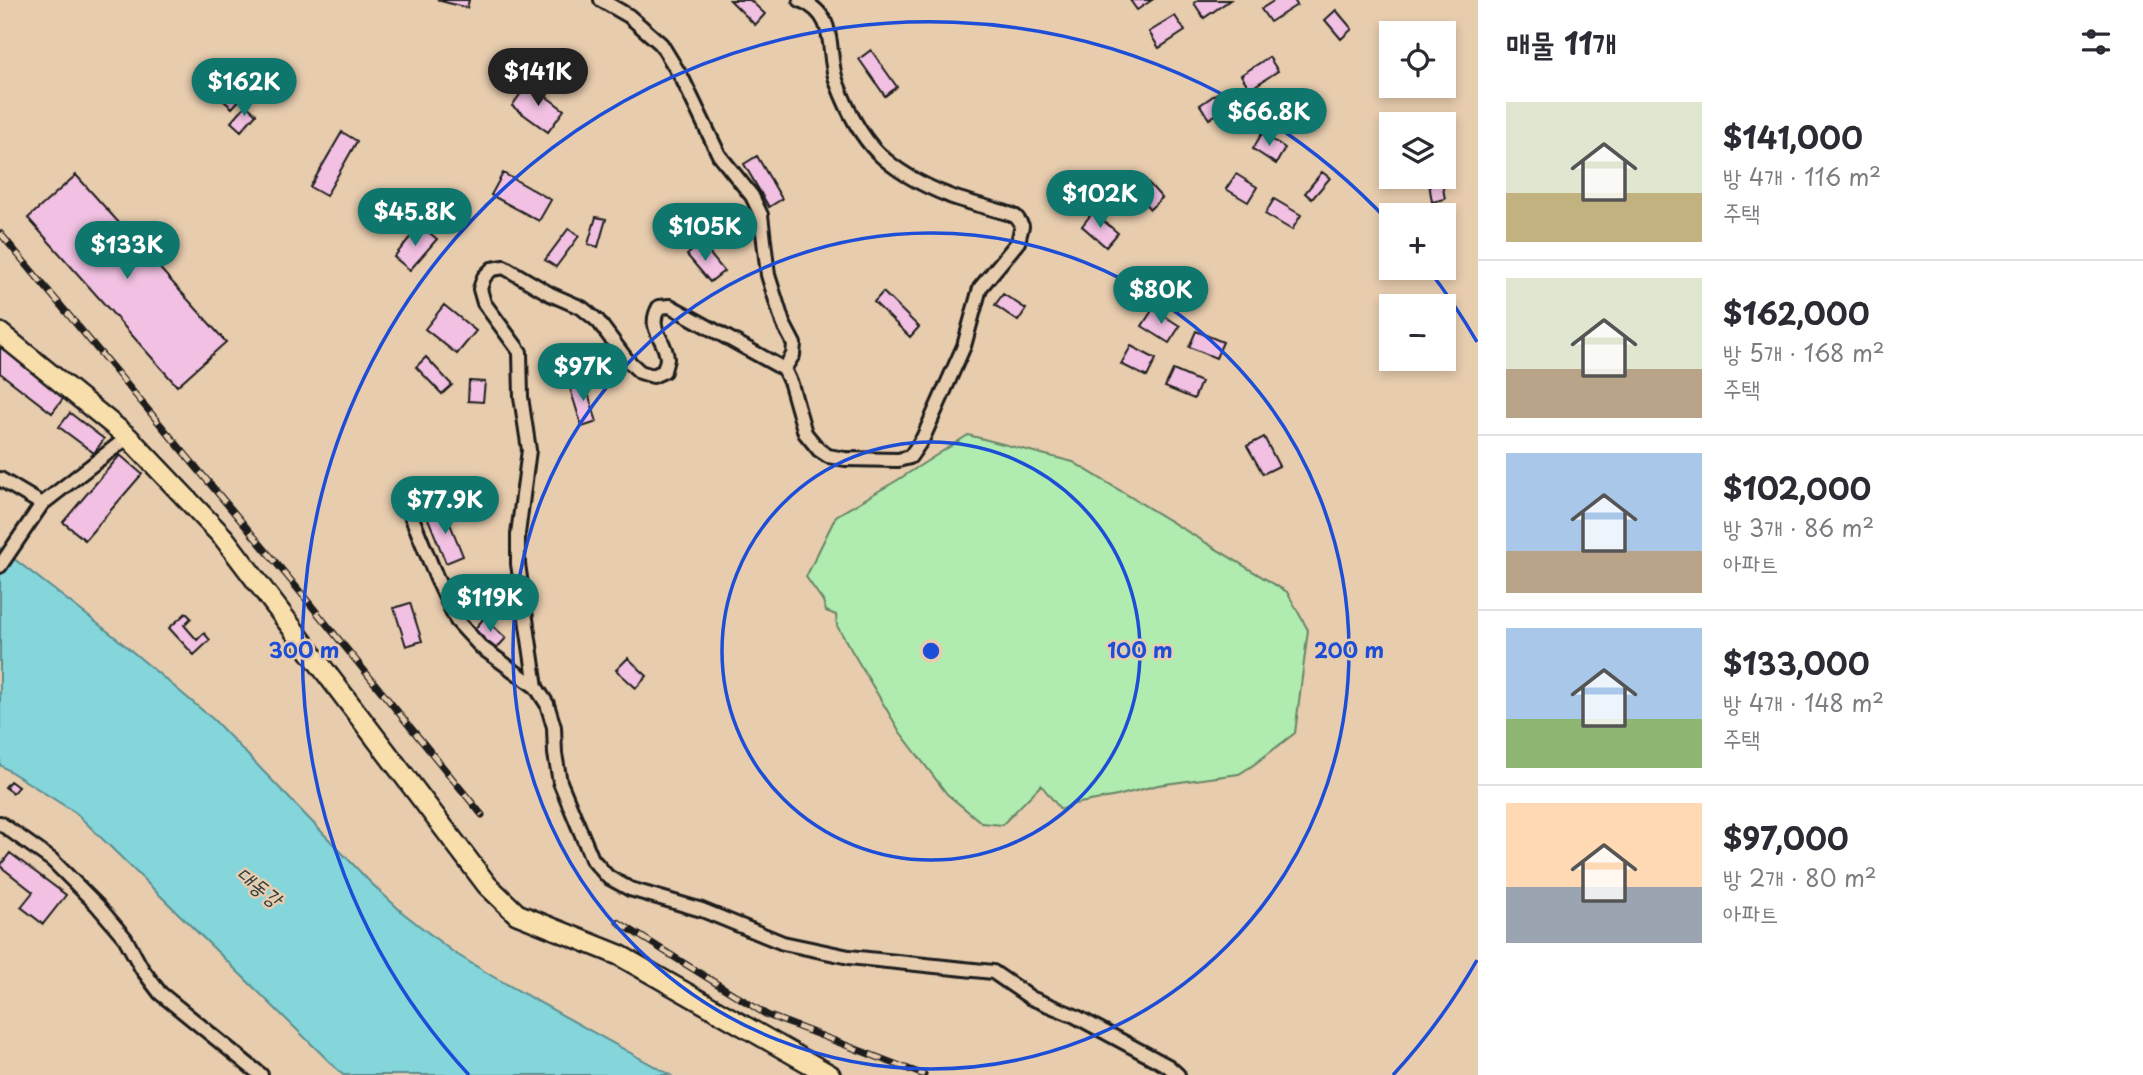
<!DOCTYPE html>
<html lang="ko">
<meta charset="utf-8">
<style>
:root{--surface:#fff;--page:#f7f7f7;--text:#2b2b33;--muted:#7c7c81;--line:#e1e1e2;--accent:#0f766e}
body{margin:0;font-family:"Playpen Sans","Poor Story",sans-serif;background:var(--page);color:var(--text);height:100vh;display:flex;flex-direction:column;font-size:26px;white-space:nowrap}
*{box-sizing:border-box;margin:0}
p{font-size:23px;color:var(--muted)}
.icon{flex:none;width:38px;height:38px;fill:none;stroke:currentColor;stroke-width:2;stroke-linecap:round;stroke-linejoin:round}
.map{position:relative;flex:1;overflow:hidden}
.panel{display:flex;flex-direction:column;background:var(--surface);width:665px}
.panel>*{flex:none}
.controls{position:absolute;left:1379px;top:21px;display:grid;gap:14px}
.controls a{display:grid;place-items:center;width:77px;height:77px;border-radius:0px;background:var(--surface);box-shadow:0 4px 10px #0003;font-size:35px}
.price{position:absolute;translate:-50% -60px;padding:0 16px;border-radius:24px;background:var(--accent);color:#fff;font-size:23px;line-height:46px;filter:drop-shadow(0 2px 4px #0008)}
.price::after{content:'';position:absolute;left:50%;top:42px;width:21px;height:16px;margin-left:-10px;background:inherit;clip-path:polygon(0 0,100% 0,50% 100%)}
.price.current{background:#222;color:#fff}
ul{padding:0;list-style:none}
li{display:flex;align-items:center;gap:21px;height:175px;padding:0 28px}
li+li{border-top:2px solid var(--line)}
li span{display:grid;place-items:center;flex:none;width:196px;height:140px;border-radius:0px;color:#555}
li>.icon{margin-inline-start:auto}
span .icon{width:84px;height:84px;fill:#fffc;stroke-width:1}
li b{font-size:30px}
h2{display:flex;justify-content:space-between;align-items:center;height:84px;padding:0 28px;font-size:30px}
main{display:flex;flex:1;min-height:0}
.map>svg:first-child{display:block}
</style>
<main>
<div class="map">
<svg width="1478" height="1075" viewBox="0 0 1478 1075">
<rect width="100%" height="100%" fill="#e7ccae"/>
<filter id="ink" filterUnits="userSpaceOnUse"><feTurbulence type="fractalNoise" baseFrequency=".0143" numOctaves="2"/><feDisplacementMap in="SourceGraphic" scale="14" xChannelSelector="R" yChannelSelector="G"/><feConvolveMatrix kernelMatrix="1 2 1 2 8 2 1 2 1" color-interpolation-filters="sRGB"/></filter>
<g filter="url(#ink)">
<!-- green -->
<path fill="#b0ebaf" stroke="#668466" stroke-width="2" d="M968,435L1073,462L1287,592L1308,630L1295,733L1252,766L1239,774L1158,785L1117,796L1074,804L1061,810L1041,785L1002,825L982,823L947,794L900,732L837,626L836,615L826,611L823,601L806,577L836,516L896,481Z"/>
<!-- water -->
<path fill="#84d6da" stroke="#5a8c8e" stroke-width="2" d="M0,548L115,637L214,720L370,882L403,913L453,952L492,976L670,1075H343L76,813L0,765Z"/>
<!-- building -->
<path fill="#f1c0e2" stroke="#1c1c1c" stroke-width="2" d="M437,0H469L467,8Z
M730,0H750L765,14L755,25Z
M1130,0H1152L1137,10Z
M1198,0H1230L1204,18L1194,3Z
M1275,0H1294L1297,5L1270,22L1261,9Z
M1336,10L1352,29L1341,39L1325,20Z
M1175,16L1185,31L1159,48L1149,32Z
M871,50L897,87L885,96L859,59Z
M1269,57L1278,71L1250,89L1241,75Z
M225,81L243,96L232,108L214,92Z
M528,83L564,110L548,132L512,106Z
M1222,90L1232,104L1209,119L1200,105Z
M246,105L256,114L241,131L231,122Z
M342,132L357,141L326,196L310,187Z
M1262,133L1285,148L1276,164L1253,149Z
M757,156L782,199L769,207L744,164Z
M1322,172L1330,178L1312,199L1305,193Z
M503,173L551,200L539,221L491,195Z
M1236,174L1257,187L1248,202L1226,189Z
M76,175L226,342L177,386L28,218Z
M1143,177L1162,198L1150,209L1131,188Z
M1428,177H1441L1445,199L1432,202Z
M1274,199L1301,215L1292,230L1265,214Z
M1093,212L1118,233L1106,247L1082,226Z
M596,217L606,219L598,247L588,244Z
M420,225L437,239L410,270L394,257Z
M569,228L579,236L556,267L545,260Z
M701,243L724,271L710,282L687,255Z
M883,292L919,327L910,337L874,302Z
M1003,294L1026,309L1018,321L995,305Z
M444,305L476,331L457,354L425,329Z
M1153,309L1180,326L1169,343L1142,326Z
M1196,331L1223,342L1216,358L1189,347Z
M0,344L65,396L52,413L0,373Z
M1131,346L1156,359L1147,377L1121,364Z
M426,357L452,385L442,394L416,367Z
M1173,370L1201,382L1194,399L1165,387Z
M584,380L597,422L582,427L569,385Z
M469,381L485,382L483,402L468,401Z
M70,413L104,439L94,453L59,427Z
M1264,437L1279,466L1263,474L1247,446Z
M120,455L142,474L85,540L63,522Z
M444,509L463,556L446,563L427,516Z
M410,603L422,641L406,646L394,608Z
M186,613L191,618L184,625L197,640L204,633L210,640L194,655L169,628Z
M484,618L506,638L496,649L474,630Z
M628,658L647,676L636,688L616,670Z
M10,781L18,787L13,793L5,787Z
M10,853L66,895L43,924L21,907L33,892L0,866Z"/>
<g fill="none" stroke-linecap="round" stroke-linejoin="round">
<defs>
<path id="street" d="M601,0L629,16L661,44L683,80L719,155L752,196L761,215L768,275L783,323L794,344L793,355L784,369
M0,479L42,504L128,437
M406,503L437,579L457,621L481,647L536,687L547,704L554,727L555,754L560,782L592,859L608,877L630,889L702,910L783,943L849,957L993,972L1031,998L1075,1016L1168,1066L1178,1075
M0,566L42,504
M536,687L518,564V534L529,450L521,397L520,352L484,303L480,289L484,277L492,269L504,267L550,294L582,308L598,321L627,360L640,372L653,376L664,371C664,370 667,360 667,359C666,338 646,330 659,307L670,306L784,369L791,384L805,433L819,450L828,456L845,459L898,460L910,457L923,438L964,346L980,288L1018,242L1022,226C1020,223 1019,220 1016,217C1012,213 961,201 950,196C924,186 897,172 877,152C859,134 846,107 837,83C825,50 840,17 800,0
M0,823L52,860L97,905L125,938L142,969L160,993L261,1075"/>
<path id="primary" d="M0,333L128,437L224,538L487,885L517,914L619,955L830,1075"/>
</defs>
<!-- street casing -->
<use href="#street" stroke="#1c1c1c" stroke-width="18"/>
<!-- primary casing -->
<use href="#primary" stroke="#1c1c1c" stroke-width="24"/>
<!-- street -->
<use href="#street" stroke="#e7ccae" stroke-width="12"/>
<!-- primary -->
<use href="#primary" stroke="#f8deab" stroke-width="19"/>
<defs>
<path id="rail" d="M0,233L288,577L482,815
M618,922L767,1015L924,1075"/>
</defs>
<!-- rail casing -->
<use href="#rail" stroke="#1c1c1c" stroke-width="7"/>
<!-- rail -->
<use href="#rail" stroke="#e7ccae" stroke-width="4.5" stroke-dasharray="13" stroke-linecap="butt"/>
</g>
</g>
<!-- distance rings -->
<g fill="none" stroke="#1d4ed8" stroke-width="3.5">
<circle cx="931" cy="651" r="209"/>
<circle cx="931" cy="651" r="418"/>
<path d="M1477 960A627 627 0 0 1 1393 1075M469 1075A627 627 0 0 1 1390 223M1428 269A627 627 0 0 1 1477 342"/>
</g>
<g text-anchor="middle" stroke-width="5" stroke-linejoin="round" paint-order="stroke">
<!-- water labels -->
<g font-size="21" font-style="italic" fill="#314142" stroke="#e7ccae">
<text transform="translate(259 887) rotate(38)" y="7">대동강</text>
</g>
</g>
<circle cx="931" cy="651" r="10" fill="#1d4ed8" stroke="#e7ccae" stroke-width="3.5"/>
<g font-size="21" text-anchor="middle" font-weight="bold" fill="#1d4ed8" stroke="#e7ccae" stroke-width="5" stroke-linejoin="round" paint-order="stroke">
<text x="1140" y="658">100 m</text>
<text x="1349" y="658">200 m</text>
<text x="304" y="658">300 m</text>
</g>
</svg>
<div class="controls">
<a><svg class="icon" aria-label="locate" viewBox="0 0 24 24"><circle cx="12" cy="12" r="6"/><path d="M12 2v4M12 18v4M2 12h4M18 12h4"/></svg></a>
<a><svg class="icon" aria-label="layers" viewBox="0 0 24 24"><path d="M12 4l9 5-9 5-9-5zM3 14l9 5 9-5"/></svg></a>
<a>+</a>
<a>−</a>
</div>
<b class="price current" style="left:538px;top:108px">$141K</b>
<b class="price" style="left:244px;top:118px">$162K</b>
<b class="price" style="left:1269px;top:148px">$66.8K</b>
<b class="price" style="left:1100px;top:230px">$102K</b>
<b class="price" style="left:415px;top:248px">$45.8K</b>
<b class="price" style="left:705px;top:263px">$105K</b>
<b class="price" style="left:127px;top:281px">$133K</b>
<b class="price" style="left:1161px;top:326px">$80K</b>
<b class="price" style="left:583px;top:403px">$97K</b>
<b class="price" style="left:445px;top:536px">$77.9K</b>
<b class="price" style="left:490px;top:634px">$119K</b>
</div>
<section class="panel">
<h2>매물 11개<svg class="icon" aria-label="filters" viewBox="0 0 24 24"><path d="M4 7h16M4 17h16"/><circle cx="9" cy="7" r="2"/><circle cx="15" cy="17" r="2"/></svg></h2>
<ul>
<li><span style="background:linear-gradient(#dfe7d0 65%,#c2b280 0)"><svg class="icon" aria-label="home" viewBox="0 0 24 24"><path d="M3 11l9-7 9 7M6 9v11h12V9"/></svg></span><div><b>$141,000</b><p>방 4개 · 116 m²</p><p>주택</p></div></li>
<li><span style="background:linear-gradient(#dfe7d0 65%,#b9a48a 0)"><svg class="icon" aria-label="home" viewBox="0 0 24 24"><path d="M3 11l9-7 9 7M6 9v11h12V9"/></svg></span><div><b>$162,000</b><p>방 5개 · 168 m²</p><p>주택</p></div></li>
<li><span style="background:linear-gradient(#a9c7e8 70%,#b9a48a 0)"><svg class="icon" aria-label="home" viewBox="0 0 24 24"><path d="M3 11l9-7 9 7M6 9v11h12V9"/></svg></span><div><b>$102,000</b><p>방 3개 · 86 m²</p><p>아파트</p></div></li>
<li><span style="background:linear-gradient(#a9c7e8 65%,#8fb573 0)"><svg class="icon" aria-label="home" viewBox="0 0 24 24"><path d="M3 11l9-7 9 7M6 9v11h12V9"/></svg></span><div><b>$133,000</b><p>방 4개 · 148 m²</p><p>주택</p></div></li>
<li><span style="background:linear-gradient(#ffd9b3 60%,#9aa5b1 0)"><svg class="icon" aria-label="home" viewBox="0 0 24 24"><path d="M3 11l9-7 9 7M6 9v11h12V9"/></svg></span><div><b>$97,000</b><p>방 2개 · 80 m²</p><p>아파트</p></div></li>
</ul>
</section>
</main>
